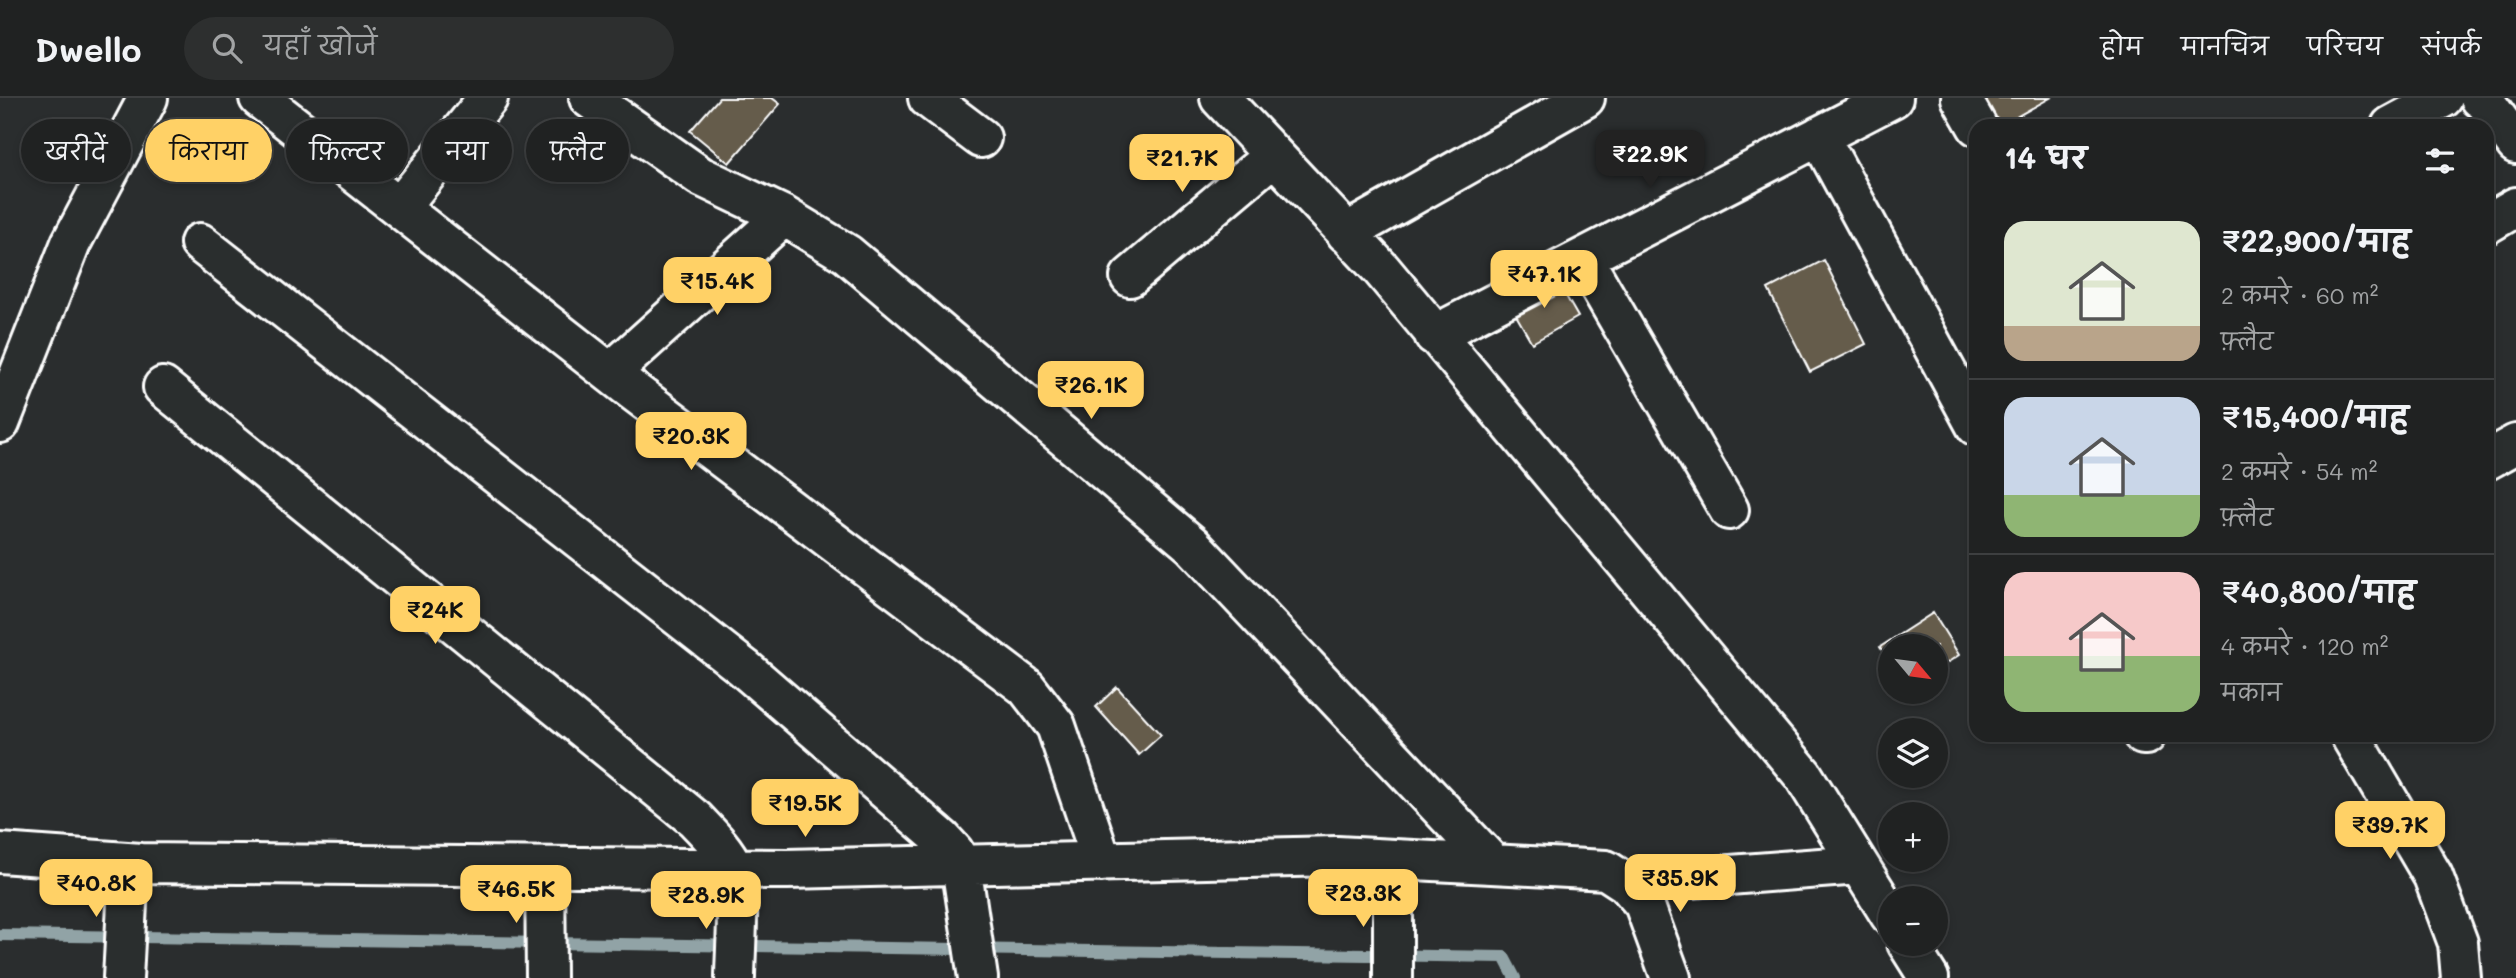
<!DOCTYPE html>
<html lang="hi">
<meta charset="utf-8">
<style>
:root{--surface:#202222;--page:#2d2f2f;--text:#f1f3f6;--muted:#a2a4a5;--line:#3d3f40;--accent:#ffd166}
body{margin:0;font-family:Mali,"Playpen Sans Deva",sans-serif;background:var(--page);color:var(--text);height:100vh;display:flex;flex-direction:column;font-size:26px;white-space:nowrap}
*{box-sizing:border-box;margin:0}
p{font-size:23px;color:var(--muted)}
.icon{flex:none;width:38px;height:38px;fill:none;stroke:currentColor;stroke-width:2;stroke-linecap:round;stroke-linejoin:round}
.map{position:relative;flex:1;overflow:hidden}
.panel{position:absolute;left:1969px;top:21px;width:525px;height:623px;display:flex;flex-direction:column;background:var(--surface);border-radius:21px;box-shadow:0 4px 10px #0003,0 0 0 2px var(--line)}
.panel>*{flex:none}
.hud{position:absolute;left:21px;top:21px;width:665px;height:63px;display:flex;gap:14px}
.needle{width:46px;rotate:119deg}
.tools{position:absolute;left:1878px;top:536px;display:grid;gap:14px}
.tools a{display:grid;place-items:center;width:70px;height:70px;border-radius:50%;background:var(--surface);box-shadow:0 4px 10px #0003,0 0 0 2px var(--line);font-size:35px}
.price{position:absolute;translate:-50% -60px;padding:0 16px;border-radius:14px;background:var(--accent);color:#111;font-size:23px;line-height:46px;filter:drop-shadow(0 2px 4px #0008)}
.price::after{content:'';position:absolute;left:50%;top:42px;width:21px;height:16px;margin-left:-10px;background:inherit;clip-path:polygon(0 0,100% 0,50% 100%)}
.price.selected{background:#222;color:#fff}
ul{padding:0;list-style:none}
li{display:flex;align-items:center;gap:21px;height:175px;padding:0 35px}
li+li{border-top:2px solid var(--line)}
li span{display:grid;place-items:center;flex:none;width:196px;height:140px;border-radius:21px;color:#555}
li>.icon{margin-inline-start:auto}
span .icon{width:84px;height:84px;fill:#fffc;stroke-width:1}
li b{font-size:30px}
h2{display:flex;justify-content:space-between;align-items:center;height:84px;padding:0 35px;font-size:30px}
.tag{padding:0 24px;border-radius:32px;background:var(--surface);box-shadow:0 4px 10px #0003,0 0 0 2px var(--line);font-size:24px;line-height:63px}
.tag.selected{background:var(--accent);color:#111}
header{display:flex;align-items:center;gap:42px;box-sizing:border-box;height:98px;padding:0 35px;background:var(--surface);border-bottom:2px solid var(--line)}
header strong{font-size:33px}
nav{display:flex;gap:38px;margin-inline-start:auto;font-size:24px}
.search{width:490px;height:63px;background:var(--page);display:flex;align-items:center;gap:18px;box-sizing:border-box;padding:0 24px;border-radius:38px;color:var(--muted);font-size:26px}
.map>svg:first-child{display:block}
</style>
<header>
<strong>Dwello</strong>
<div class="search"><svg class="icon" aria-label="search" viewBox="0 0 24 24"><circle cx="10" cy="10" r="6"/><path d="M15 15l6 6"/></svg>यहाँ खोजें</div>
<nav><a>होम</a><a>मानचित्र</a><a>परिचय</a><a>संपर्क</a></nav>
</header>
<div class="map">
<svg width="2516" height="880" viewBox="0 0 2516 880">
<rect width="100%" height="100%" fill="#2a2d2e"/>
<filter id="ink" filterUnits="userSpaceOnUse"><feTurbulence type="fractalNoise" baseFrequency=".0143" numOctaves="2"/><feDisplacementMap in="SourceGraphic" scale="14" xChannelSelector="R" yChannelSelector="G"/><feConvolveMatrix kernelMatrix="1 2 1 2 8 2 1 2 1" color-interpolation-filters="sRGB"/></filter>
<g filter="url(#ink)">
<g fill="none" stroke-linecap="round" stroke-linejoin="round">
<!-- stream -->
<path stroke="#91a3a6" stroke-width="12" d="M0,837L1504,859L1515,880"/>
</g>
<!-- building -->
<path fill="#655c4c" stroke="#fff" stroke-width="2" d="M719,0H772L780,6L729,65L690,33Z
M1973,0H2050L2000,28H1989Z
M1824,162L1866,246L1810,274L1768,191Z
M1555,179L1578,219L1532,245L1509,205Z
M1976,510V527L1969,514Z
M1933,515L1959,557L1936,572V548H1890V565L1880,549Z
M1117,589L1161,637L1139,657L1096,609Z"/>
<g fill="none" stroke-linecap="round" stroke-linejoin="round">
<defs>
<path id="minor" d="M259,0L633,293L1026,589L1056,628L1102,764
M589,0L700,78L784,118L847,156L1192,447L1493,766
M928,0L981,40
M1220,0L1381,171L1803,677L1890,817
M1961,0L1977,28
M2480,0L2484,2L2516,46
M2391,28L2443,0
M1819,38L1976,328
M400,109L488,0
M2487,126L2516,109
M1346,135L1585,0
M200,145L744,570L942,741L954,754L961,767L978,880
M1583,160L1729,412
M1130,179L1273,58
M1434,237L1893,0
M610,275L784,118
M163,289L695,721C708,735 725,751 733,769C741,786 735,857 735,880
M0,325L71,145L148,0
M2487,362L2516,346
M2143,637H2146
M2350,637L2433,778L2458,845L2461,880
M0,755L141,765L787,771L1337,758L1606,772L1626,785L1644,806L1671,880
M545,769L546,880
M1626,785L1859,767
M1907,845L1929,880
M123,880L128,787L126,764
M1393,880V761"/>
</defs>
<!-- minor casing -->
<use href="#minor" stroke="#fff" stroke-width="44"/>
<!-- minor -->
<use href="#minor" stroke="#2a2d2e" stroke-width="38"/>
</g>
</g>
</svg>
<div class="tools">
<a><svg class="needle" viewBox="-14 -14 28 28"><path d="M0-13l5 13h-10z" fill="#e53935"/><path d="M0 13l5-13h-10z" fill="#a2a4a5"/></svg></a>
<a><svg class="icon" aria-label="layers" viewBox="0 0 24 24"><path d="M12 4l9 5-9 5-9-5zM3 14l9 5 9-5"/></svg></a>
<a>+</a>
<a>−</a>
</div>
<b class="price selected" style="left:1650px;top:92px">₹22.9K</b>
<b class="price" style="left:1182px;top:96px">₹21.7K</b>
<b class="price" style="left:1544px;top:212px">₹47.1K</b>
<b class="price" style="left:717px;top:219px">₹15.4K</b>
<b class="price" style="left:1091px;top:323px">₹26.1K</b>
<b class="price" style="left:691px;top:374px">₹20.3K</b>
<b class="price" style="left:435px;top:548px">₹24K</b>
<b class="price" style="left:805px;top:741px">₹19.5K</b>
<b class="price" style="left:2390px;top:763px">₹39.7K</b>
<b class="price" style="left:1680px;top:816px">₹35.9K</b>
<b class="price" style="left:96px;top:821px">₹40.8K</b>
<b class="price" style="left:516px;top:827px">₹46.5K</b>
<b class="price" style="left:1363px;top:831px">₹23.3K</b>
<b class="price" style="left:706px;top:833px">₹28.9K</b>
<div class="hud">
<a class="tag">खरीदें</a>
<a class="tag selected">किराया</a>
<a class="tag">फ़िल्टर</a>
<a class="tag">नया</a>
<a class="tag">फ़्लैट</a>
</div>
<section class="panel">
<h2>14 घर<svg class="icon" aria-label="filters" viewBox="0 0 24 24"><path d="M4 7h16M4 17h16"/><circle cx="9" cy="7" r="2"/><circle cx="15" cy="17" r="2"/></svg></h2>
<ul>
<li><span style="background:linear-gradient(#dfe7d0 75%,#b9a48a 0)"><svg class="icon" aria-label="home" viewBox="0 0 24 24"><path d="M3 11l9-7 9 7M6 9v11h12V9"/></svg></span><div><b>₹22,900/माह</b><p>2 कमरे · 60 m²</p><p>फ़्लैट</p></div></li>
<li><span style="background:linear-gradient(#c9d6e8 70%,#8fb573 0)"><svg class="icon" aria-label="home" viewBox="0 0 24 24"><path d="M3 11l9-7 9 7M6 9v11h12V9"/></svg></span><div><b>₹15,400/माह</b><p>2 कमरे · 54 m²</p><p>फ़्लैट</p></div></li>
<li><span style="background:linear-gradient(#f6c9c9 60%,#8fb573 0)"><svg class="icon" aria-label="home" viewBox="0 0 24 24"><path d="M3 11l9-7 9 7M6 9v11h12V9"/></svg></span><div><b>₹40,800/माह</b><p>4 कमरे · 120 m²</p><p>मकान</p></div></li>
</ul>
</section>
</div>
